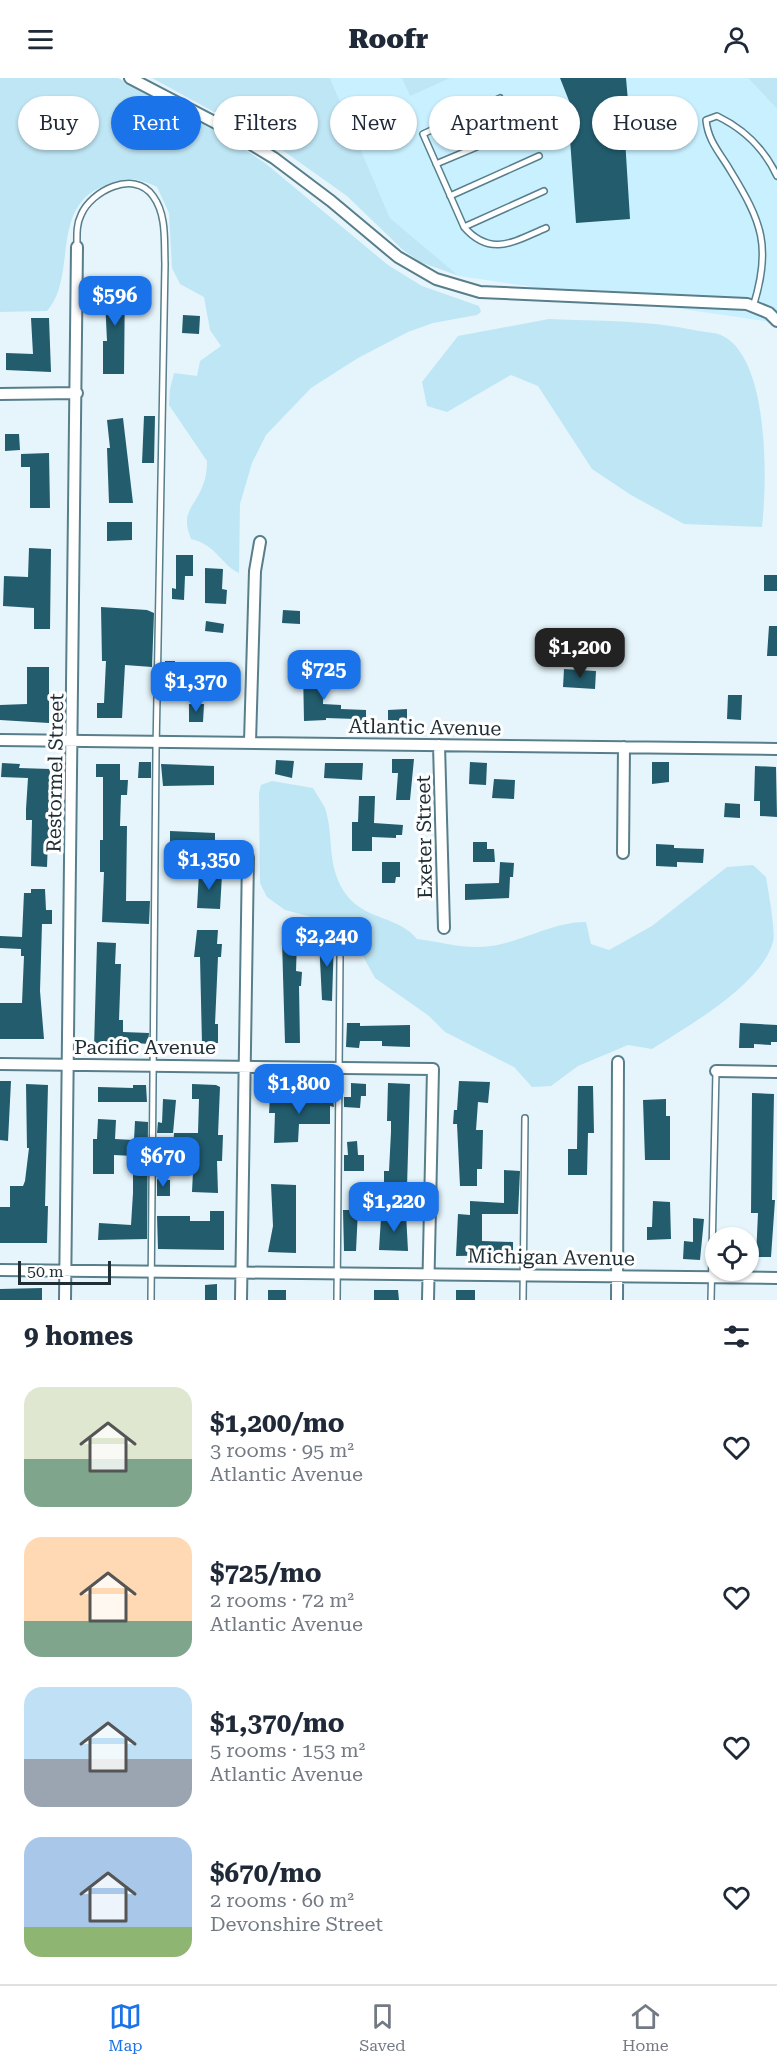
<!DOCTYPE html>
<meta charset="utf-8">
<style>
:root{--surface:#fff;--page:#f2f2f3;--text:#1f2937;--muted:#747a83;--line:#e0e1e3;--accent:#1a73e8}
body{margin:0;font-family:"Roboto Serif",serif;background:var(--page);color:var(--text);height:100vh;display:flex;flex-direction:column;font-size:22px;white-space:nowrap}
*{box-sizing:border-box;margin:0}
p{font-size:20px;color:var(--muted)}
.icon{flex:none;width:33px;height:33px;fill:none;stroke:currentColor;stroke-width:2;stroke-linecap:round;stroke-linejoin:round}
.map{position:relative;height:1222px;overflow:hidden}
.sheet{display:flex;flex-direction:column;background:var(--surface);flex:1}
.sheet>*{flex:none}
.guide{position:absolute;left:18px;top:18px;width:741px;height:54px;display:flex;gap:12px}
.tools{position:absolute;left:705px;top:1149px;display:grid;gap:12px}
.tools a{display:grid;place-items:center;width:54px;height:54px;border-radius:50%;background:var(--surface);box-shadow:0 2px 4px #0004;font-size:30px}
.scale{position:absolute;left:18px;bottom:15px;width:93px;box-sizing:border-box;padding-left:6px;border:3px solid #1e2e34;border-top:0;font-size:16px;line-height:21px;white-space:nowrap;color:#1e2e34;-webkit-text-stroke:4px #fff;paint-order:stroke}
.price{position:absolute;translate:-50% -51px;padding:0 14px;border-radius:12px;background:var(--accent);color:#fff;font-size:20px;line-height:39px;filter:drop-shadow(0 2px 3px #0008)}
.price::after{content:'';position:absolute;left:50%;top:36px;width:18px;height:14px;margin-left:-9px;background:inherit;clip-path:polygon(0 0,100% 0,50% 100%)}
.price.selected{background:#222;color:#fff}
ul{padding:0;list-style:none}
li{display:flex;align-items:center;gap:18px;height:150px;padding:0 24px}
li span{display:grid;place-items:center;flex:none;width:168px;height:120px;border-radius:18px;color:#555}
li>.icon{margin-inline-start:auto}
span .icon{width:72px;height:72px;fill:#fffc;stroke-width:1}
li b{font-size:26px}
h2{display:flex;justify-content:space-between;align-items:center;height:72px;padding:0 24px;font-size:26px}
.pill{padding:0 21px;border-radius:27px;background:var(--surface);box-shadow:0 2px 4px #0004;font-size:21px;line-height:54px}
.pill.selected{background:var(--accent);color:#fff}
header{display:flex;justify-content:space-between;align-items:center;height:78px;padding:0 24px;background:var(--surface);font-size:27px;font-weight:800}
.tab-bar{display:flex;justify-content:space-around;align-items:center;height:84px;border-top:2px solid var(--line);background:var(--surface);font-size:16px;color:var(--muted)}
.tab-bar a{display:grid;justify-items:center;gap:3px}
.tab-bar .selected{color:var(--accent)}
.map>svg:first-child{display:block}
</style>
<header><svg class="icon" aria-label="menu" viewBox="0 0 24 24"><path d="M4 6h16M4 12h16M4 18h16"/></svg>Roofr<svg class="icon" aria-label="person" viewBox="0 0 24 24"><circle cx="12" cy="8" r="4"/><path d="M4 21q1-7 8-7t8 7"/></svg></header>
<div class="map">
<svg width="777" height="1222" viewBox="0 0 777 1222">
<rect width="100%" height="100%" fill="#e5f5fb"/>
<!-- built -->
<path fill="#c9f0ff" d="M330,0H748L777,31V245L459,198L390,140Z"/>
<!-- green -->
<path fill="#bfe6f5" d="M0,0H118L221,56L265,85L388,187L422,208L479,228L481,234L477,237L433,245L408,254L358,280L311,310L266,357L252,385L240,426L239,495C221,487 217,467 191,461C180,433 194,431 203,407C206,400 207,391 207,383L169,327L170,311L174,295L197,298L200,283L221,268L210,252L204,219L180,206L172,190L169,135L157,109C135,99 128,99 104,108C49,129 78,198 47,233L0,234Z
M152,0H330L390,140L459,198L420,184L403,172L347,118L278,69Z
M402,0H450L410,18Z
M748,0H777V31Z
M549,241C598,243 646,242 694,252C703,254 713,254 721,257C770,279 767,404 762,449L684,446L631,417L592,391L538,308L511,297L447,334L427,328L422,304L458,258Z
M272,703L313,710C317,717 322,724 325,730C335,760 325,790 348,819C369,843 398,838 417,861C442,864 467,872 491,868C525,863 552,844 586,844L591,866L609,872L652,848L727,789L753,787L766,799C768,812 776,853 773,864C761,907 688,948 652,971L628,967L578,988L551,1008L532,1009L514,989L445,954L429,938L375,900L353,860L323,842L285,832L267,819L260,805L259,715L261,707Z"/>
<!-- building -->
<path fill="#225c6d" d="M560,0H626L630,46L624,45L630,141L576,145L568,33H573Z
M104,201H125L124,296H103V263H107Z
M183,237L200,238L199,256L182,255Z
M31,240H49L51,294L6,292V275L33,276Z
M144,338H155L154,385H142Z
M123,340L133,425H109L107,370H110L107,342Z
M5,356H19L20,372L5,373Z
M49,375L50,430H30V389H21V376Z
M107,444H132V462L107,463Z
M29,470L51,471L50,551H34V530L3,528L4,498L28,499Z
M176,477H193V498H185L184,522L172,521V510L176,511Z
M205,490L223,491L222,511L227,512L226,526L205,525Z
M764,497H777V513H764Z
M101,529L147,532L154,535L152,589L125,587L122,640H97V625H104L106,583H102Z
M283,532L300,533V546L282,545Z
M206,543L224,546L223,555L205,553Z
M769,548H777V578H767Z
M165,583H175L174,605H164Z
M27,589H49V645L0,642V627L27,626Z
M303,591L324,592L323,626L341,627V631L366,632V645H355L356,641L326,640V642L304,643Z
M564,591L596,593L595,611L563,609Z
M728,617H742L741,642L727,641Z
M189,626H204L203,644H189Z
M407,631V645L388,646V632Z
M392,681H414L410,722H396L398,695H392Z
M276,682L294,683L292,700L275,696Z
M139,684H151V700H138Z
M470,684L487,685L486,707L469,706Z
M652,684H669V704L652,706Z
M2,685L20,686L19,690L50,691L48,748H50V762H48L47,789L31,788L32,742H26V731L28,700L1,699Z
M325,685H363L362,702L324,700Z
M96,686H120V702H128L127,717H121L120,748H127L126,823H150L149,846L102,844L104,794H100V762H103V699H96Z
M161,686L214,688V707L163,708Z
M755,688L776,689L777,739L760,738V723H754Z
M494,701L515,702L514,721L492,720Z
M359,718H375L374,745L403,747L402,757H396V760L372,759V773H352V744H358Z
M725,725L740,726V740L724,739Z
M170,753L215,755V773L170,771Z
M473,764H487V771H494L495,784H473Z
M656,766L674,767V770L704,771L703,785L677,784V789L656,788Z
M382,784H400V799H396L395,805H382Z
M500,784L514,785L513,799H510L509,820L465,822V806L499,805Z
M199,795L222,797L220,831L197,830Z
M31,811H45L46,832H52V846H42L40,913L44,961H0V925H22L24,878H21V871L0,870V858L22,859L24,815H31Z
M197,852H218L217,866H222L221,879H218L215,946H218V965L202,966L200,879H194Z
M319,862H334L332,923L322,922Z
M282,863H297L296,893L302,894L301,908H299L300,965H285Z
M97,864L116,865L115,886H121L119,942H123V954L149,955L148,966L125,964V971L94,970Z
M347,945H360V948L410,947V969L382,968V963H360L359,970L346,969Z
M740,945L777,947V964H771V967L754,966V970H739Z
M0,1003H11L8,1063L0,1062Z
M459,1003L490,1004L488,1025L478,1024L476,1052H483L482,1091H477V1108H460L457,1046H453L454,1032H457Z
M351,1005L366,1006V1018H361L360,1030L344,1029V1019H351Z
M388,1005L410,1006L407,1109H384V1093H389L391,1054V1043H387Z
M26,1006L48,1007L45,1128H48L47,1165H0V1129H10V1108H23L25,1103L29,1070H27Z
M192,1006L216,1007L220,1009L218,1057H223L222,1083H217L218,1115L192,1114L194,1072H173L174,1055H198L199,1021H192Z
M133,1007H146L147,1024H98V1009L133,1010Z
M578,1008H593L594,1055H588L587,1097H568V1071H577Z
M319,1013H332L334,1029L330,1028V1046H299L298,1064L274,1065L275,1035H269L270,1017H286V1021L318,1022Z
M752,1015L774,1016L772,1122H775L771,1179H756L758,1135H751Z
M163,1021L176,1022L173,1055H157L158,1044L162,1045Z
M666,1021V1038H670V1082H645L643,1022Z
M98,1041L116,1042L115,1061L134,1062L135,1043L148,1044L147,1161L98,1162L99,1145L131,1147L133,1115V1078L114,1077V1096H93V1061H97Z
M357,1063L358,1077H364V1093H344V1077H348L347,1064Z
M504,1092L520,1093L518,1136H482V1163L513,1164V1177L456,1178L458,1136L470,1137V1123L504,1125Z
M157,1101L170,1102V1118H157Z
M271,1106L296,1107V1175L268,1174L273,1148Z
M653,1123L670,1124L671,1161L647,1162V1149H652Z
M343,1132H358L356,1173H344Z
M210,1133H224V1172L158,1171L157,1138H190V1143H210Z
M389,1135H406L408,1173L379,1172L381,1139H389Z
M693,1140L704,1141L700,1182L683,1181L684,1163L693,1164Z
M217,1206V1222H205V1207Z
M42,1210V1222H0V1211Z
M268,1212H286V1222H268Z
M374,1212H398L399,1222H374Z
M456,1212H475V1222H456Z"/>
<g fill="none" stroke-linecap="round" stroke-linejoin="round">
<defs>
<path id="lane" d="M500,20L423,56L464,149C491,180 515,163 546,150
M436,86L517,52
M450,118L539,78
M464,149L544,113
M77,169C77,158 76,147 81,137C91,113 134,91 153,118C167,137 164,163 165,186L156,673L151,1222
M753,229C772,169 762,144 730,92C720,75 708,63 706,42L717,38C744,51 764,70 777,98
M337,1222L340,879
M523,1222L525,1040
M711,1222L716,993"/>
<path id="street" d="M130,0L218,46L274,80L331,123L398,179L436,201L480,214L747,226L769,235L777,243
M0,316L77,315
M0,662L777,671
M250,664L255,493L260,464
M439,667L444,850
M623,775L624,669
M0,986L433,991L428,1222
M716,993L777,994
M0,1192L777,1200
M65,1222L77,169
M241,1222L248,779
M617,1222L618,984"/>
</defs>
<!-- lane casing -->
<use href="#lane" stroke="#587e8b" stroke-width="8"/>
<!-- street casing -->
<use href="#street" stroke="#587e8b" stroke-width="14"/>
<!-- lane -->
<use href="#lane" stroke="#fff" stroke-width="5"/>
<!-- street -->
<use href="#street" stroke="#fff" stroke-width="10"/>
</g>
<g text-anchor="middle" stroke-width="6" stroke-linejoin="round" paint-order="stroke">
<!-- street labels -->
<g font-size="20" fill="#1e2e34" stroke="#fff">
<text transform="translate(425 649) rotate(1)" y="7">Atlantic Avenue</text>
<text transform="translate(55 695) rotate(-89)" y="7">Restormel Street</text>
<text transform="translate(424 759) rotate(-91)" y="7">Exeter Street</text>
<text x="145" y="976">Pacific Avenue</text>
<text transform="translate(551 1179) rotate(1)" y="7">Michigan Avenue</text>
</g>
</g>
</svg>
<div class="tools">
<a><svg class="icon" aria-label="locate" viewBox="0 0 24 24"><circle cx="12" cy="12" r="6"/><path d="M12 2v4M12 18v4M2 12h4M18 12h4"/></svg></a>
</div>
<div class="scale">50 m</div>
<b class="price" style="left:115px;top:249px">$596</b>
<b class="price selected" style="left:580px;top:601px">$1,200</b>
<b class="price" style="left:324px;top:623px">$725</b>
<b class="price" style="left:196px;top:635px">$1,370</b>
<b class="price" style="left:209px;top:813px">$1,350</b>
<b class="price" style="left:327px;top:890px">$2,240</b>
<b class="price" style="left:299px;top:1037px">$1,800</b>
<b class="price" style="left:163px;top:1110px">$670</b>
<b class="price" style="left:394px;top:1155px">$1,220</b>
<div class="guide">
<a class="pill">Buy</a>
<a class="pill selected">Rent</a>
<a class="pill">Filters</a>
<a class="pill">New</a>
<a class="pill">Apartment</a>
<a class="pill">House</a>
</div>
</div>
<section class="sheet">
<h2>9 homes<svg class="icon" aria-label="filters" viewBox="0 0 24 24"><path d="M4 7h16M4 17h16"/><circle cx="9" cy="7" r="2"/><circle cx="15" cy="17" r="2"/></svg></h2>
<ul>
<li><span style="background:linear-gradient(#dfe7d0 60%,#7fa58c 0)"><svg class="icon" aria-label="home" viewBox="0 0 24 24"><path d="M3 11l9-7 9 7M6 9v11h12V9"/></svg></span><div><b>$1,200/mo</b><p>3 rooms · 95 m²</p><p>Atlantic Avenue</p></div><svg class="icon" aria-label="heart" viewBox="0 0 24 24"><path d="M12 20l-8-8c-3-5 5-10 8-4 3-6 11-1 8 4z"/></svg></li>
<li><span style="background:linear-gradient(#ffd9b3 70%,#7fa58c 0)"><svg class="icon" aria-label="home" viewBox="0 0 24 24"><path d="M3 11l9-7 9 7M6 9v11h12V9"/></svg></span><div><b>$725/mo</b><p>2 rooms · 72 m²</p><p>Atlantic Avenue</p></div><svg class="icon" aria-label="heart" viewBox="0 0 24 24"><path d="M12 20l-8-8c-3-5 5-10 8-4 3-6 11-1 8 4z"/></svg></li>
<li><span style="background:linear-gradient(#bfe0f5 60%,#9aa5b1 0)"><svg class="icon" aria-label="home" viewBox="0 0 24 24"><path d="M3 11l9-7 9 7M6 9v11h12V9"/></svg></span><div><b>$1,370/mo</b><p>5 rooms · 153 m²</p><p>Atlantic Avenue</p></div><svg class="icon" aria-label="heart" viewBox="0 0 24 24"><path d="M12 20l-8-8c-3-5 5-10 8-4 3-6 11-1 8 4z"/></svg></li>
<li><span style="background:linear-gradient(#a9c7e8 75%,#8fb573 0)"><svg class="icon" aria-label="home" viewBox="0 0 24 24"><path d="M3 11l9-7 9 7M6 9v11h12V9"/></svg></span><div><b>$670/mo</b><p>2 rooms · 60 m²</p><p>Devonshire Street</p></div><svg class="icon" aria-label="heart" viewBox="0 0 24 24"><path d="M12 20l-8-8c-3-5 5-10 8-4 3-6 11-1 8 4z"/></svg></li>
</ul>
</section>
<nav class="tab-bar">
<a class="selected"><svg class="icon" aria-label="map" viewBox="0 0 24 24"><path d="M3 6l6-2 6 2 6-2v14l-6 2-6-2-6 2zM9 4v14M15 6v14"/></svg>Map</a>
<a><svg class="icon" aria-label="saved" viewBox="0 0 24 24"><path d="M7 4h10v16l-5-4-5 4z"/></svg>Saved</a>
<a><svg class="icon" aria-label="home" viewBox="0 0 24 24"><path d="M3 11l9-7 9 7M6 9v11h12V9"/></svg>Home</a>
</nav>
